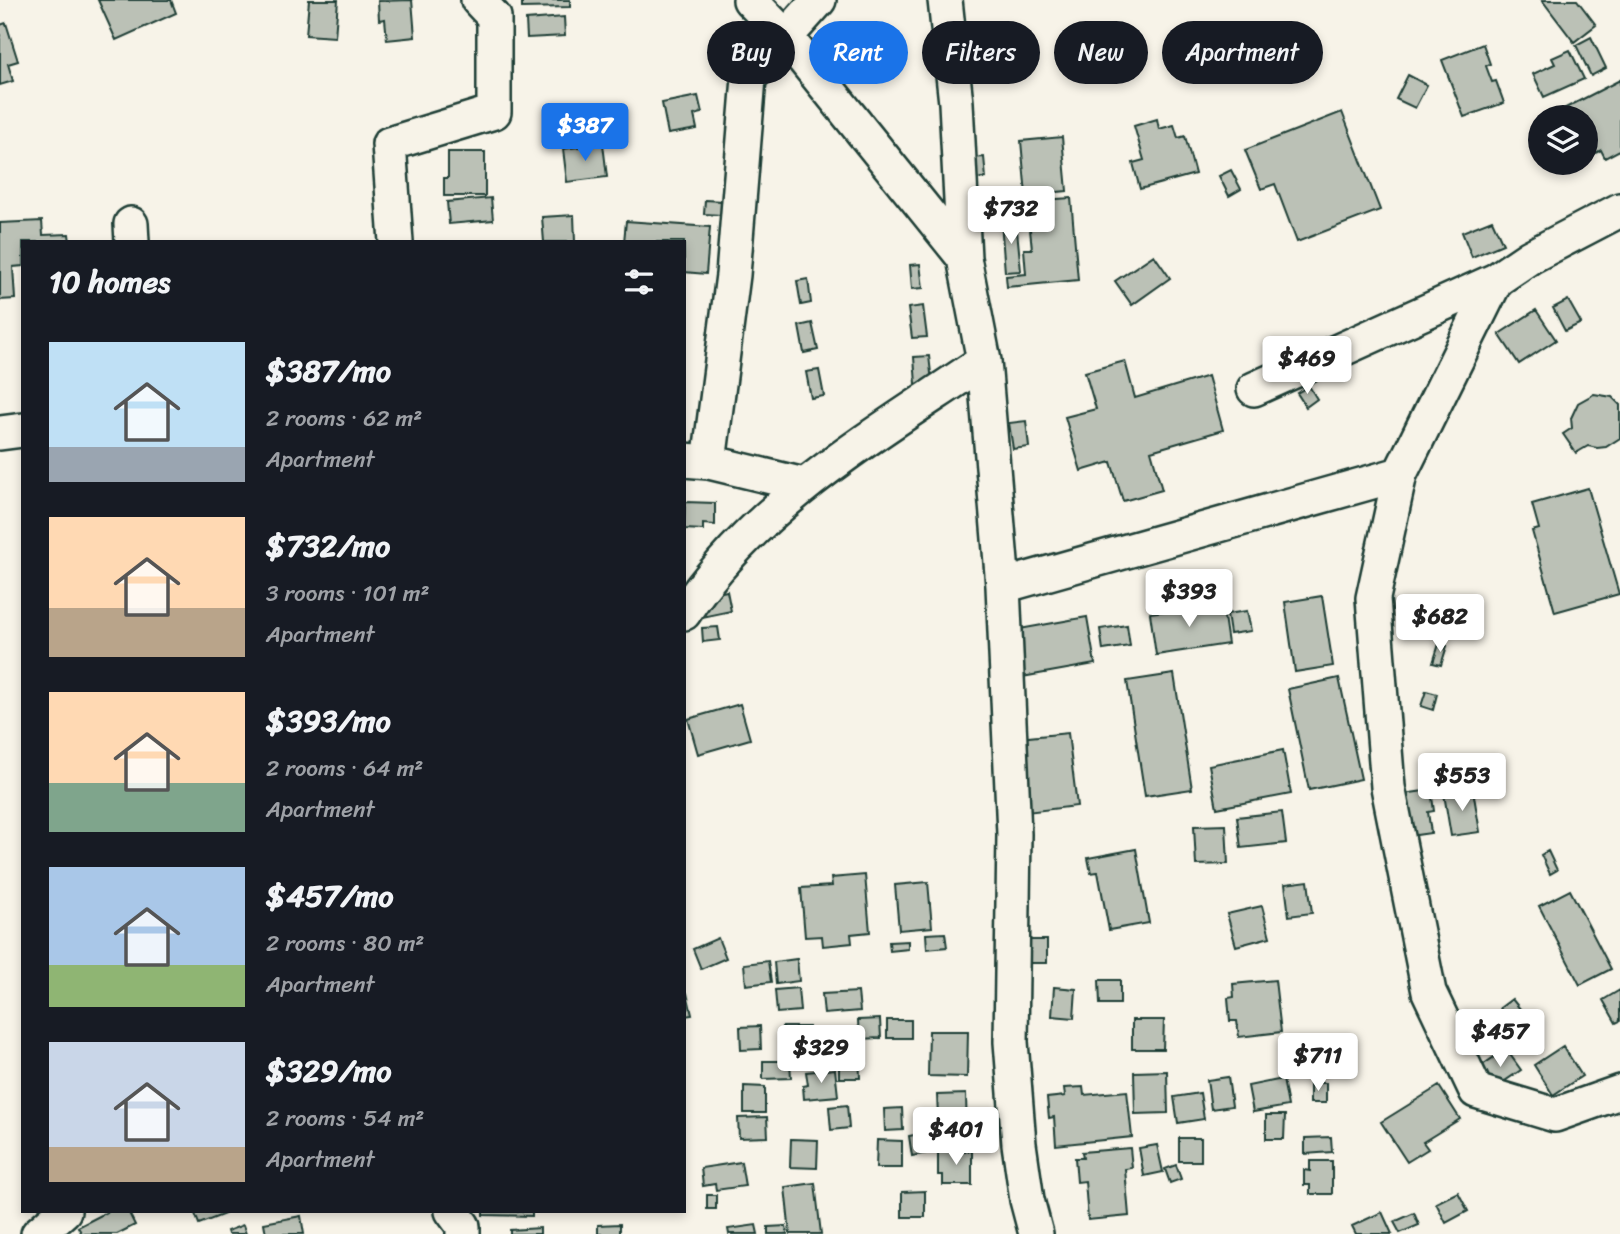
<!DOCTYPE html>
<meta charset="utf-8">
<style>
:root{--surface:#171b24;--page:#242831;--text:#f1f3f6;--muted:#9ea1a6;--accent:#1a73e8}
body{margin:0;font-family:Sriracha,sans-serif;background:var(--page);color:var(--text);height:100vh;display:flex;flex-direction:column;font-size:26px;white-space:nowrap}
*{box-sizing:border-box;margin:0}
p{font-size:23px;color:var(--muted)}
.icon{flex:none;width:38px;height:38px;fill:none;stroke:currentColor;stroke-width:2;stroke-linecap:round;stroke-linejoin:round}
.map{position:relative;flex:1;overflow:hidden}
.details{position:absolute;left:21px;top:240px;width:665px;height:973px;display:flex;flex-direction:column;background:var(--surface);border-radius:0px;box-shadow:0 4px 10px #0003}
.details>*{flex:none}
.banner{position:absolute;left:707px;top:21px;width:665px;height:63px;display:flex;gap:14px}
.tools{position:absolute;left:1528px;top:105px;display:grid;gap:14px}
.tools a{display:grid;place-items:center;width:70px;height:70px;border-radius:50%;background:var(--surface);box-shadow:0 4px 10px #0003;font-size:35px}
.price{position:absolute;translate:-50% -60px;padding:0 16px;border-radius:7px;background:#fff;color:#222;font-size:23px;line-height:46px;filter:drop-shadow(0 2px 4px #0008)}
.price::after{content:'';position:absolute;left:50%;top:42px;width:21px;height:16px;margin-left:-10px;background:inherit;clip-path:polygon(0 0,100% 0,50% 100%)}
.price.selected{background:var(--accent);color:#fff}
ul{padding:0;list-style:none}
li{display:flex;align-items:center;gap:21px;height:175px;padding:0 28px}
li span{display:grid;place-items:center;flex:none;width:196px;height:140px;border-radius:0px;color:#555}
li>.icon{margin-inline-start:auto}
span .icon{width:84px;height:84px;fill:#fffc;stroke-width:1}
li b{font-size:30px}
h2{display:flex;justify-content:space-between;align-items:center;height:84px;padding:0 28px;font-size:30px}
.chip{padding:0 24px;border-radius:32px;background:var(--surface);box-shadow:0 4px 10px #0003;font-size:24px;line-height:63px}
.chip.selected{background:var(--accent);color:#fff}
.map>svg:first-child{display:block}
</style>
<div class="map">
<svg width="1620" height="1234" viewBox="0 0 1620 1234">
<rect width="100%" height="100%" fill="#f7f3e8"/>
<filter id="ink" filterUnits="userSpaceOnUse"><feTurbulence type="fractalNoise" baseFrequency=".0143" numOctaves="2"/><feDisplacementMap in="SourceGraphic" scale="14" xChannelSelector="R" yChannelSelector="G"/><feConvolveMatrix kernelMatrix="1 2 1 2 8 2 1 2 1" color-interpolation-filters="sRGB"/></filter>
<g filter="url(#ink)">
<!-- building -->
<path fill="#bbc1b6" stroke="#1f3d34" stroke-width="2" d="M98,0H171L176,13L116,40Z
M309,0H338L335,37L306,35Z
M412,0L415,37L387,40L385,19L379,20L378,1Z
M522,0H570V7L522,8Z
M1542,0H1577L1596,25L1574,42Z
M564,17L565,36L527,38L526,20Z
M6,23L18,61L8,64L13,81L0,85V25Z
M1591,37L1606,68L1591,76L1576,45Z
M1483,44L1490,64L1486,66L1492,82L1496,81L1504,103L1464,117L1442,60Z
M1570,50L1584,79L1544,97L1533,74L1555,64L1552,58Z
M1408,75L1427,85L1415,108L1396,99Z
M1620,80V150L1605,158L1601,150L1586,158V117H1548Z
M698,96L702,113L694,115L697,129L668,134L662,103Z
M1342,112L1380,210L1297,242L1275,184L1261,189L1245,150Z
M1157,119L1159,129L1174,125L1178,138L1185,136L1195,174L1140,189L1133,163L1144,160L1134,126Z
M1062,137L1067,191L1026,195L1021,141Z
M603,144L607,177L567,182L563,149Z
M448,152H485V196H444V178H448Z
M984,157L986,178L974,179L972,158Z
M1231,170L1241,189L1229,196L1219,176Z
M491,198L493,220L449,224L447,202Z
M1071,198L1078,280L1007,287L1006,276L1026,274L1024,249H1032L1027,201Z
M705,200L722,201L721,215L704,214Z
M574,215L575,242H544L542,217Z
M1016,220L1021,271L1005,272L1001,221Z
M1492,220L1503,244L1472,257L1462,232Z
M42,221L43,235L69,234L70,242H23V266L13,267L15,299L0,300V223Z
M626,221L710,227L706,274L684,272V242H624Z
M1154,255L1170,278L1132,305L1115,281Z
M920,264L923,288L912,289L910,265Z
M808,279L811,303L801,305L797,281Z
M1568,300L1581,323L1565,331L1553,308Z
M923,306L927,337L912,338L908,308Z
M1536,310L1556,340L1519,364L1499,334Z
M812,323L818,350L804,353L799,326Z
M929,356L932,382L916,384L914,357Z
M1125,361L1135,398L1208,376L1223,430L1151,451L1162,490L1123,501L1111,462L1081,471L1065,417L1096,409L1085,372Z
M819,370L824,396L811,398L806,372Z
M1309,386L1317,399L1306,407L1297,393Z
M1594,394L1612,397L1620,405V438L1606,447L1597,448L1588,446L1576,453L1563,434L1572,428L1571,418L1578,403Z
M1026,421L1029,447L1013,449L1009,423Z
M1588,488L1619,594L1555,612L1532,531L1539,529L1532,504Z
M685,502L715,503V525L703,524V530L684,529Z
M727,591L731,611L702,617L698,597Z
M1322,596L1333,666L1295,672L1285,602Z
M1222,603L1228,644L1156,655L1150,613Z
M1247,611L1251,631L1230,634L1227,614Z
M1087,617L1095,664L1022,677L1014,630Z
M1127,625L1130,646L1103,650L1100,629Z
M718,627L720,640L703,642L702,628Z
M1439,644L1447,646L1441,665L1433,663Z
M1174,674L1192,789L1145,796L1127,681Z
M1339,678L1361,779L1309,790L1288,689Z
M1426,691L1437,694L1433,710L1421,706Z
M740,704L750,739L698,754L688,719Z
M1068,733L1077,806L1027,812L1019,738Z
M1283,750L1291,794L1217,808L1209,765Z
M1431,790L1434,811L1428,812L1431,833L1409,836L1403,794Z
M1473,790L1480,832L1451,836L1444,794Z
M1282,812L1286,843L1241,848L1237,817Z
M1226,825L1228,864L1196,865L1194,826Z
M1136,849L1149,923L1109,930L1098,872L1091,873L1088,858Z
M1548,851L1557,870L1550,874L1541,855Z
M865,875L870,932L851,934L852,943L823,946L822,936L805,937L801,888L832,886L831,878Z
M1308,881L1312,913L1289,916L1285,884Z
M928,882L932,927L899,930L895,885Z
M1570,890L1611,969L1580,985L1539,906Z
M1262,906L1270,937L1236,946L1227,914Z
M945,933L947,947L927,949L926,934Z
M718,938L726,958L701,969L693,949Z
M1029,940H1047V963H1029Z
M908,941V949L890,951L889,942Z
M797,959L799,981L776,984L774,962Z
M768,961L771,982L746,985L744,964Z
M1099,980H1120V1004H1100Z
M1275,980L1281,1032L1239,1037L1237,1021H1230L1228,998L1234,997L1233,984Z
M1054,987L1076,989L1074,1018L1052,1016Z
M798,988L800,1011L777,1013L775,990Z
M1620,990V1021L1616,1023L1603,1000Z
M858,992L860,1011L824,1014L822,994Z
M684,993H687L692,1015L684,1016Z
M1512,999L1525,1015L1512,1024L1500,1008Z
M1494,1015L1507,1034L1490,1045L1478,1025Z
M880,1019L881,1038L859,1039L858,1020Z
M887,1020H911V1038H887Z
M1132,1020H1164L1163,1049H1132Z
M760,1026L761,1049L741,1050L740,1027Z
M782,1027H809V1050L782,1051Z
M929,1031H968L967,1077L928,1076Z
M1563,1046L1582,1076L1553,1095L1534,1065Z
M1506,1049L1521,1070L1493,1089L1478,1068Z
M839,1051H859L860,1078H839Z
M763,1061H790L791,1078L763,1079Z
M835,1069L838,1096L804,1099L803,1086L808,1085L806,1072Z
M1167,1071L1168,1113L1135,1114L1134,1072Z
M1228,1077L1232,1106L1211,1109L1207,1080Z
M1283,1079L1288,1106L1253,1112L1248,1086Z
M1310,1083H1326V1103H1310Z
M744,1086L765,1087V1113H744Z
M1439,1086L1460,1119L1423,1142L1428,1149L1407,1162L1381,1122Z
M1083,1087L1084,1095L1127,1091L1132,1137L1056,1145L1054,1117L1049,1118L1047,1098L1065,1096L1064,1088Z
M1200,1093L1204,1119L1178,1123L1174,1097Z
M966,1094L967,1135L939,1136L937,1095Z
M847,1105L849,1128L831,1130L829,1107Z
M902,1108L903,1130L885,1131L884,1109Z
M1266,1115H1285L1284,1139H1266Z
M767,1117L768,1137L739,1138L738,1118Z
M996,1123L997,1135L982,1137L980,1125Z
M924,1133L927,1153L912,1156L909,1136Z
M1331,1137L1332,1152L1305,1154V1138Z
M1179,1138H1201V1161H1179Z
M791,1139L818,1140L817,1168L790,1167Z
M877,1140L902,1141V1168H876Z
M1157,1145L1163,1172L1144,1176L1139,1148Z
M1130,1148L1132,1168L1125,1169L1129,1216L1088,1220L1085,1181L1077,1182L1075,1158H1083L1082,1152Z
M938,1151H972V1185H943V1175H938Z
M1310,1161H1332V1194H1310V1185H1304V1170L1310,1171Z
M741,1162L745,1186L716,1190L715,1184L703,1186L701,1168Z
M1176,1165L1181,1179L1170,1183L1165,1169Z
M815,1183L821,1234H790L785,1187Z
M925,1191V1217H902V1192Z
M1458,1192L1468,1211L1446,1223L1436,1203Z
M707,1195H716V1209H707Z
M109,1211H128L135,1225L117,1234H82L78,1227Z
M194,1211H224L225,1214L199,1224Z
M483,1211H532V1216L483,1215Z
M1382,1212L1392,1234H1356L1352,1226Z
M1414,1213L1419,1225L1400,1233L1394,1222Z
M301,1216L304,1234H266L264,1223Z
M620,1224V1234H598V1225Z
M243,1225L246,1234H228L227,1231Z
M756,1225L758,1234H729L728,1229Z
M786,1226L787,1234H768V1227Z
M540,1228V1234H510V1230Z"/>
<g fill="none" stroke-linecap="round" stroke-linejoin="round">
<defs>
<path id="minor" d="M750,0L786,37L964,258
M945,0L956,103L964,258L984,361L1003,586L1014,834L1011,1042L1019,1144L1027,1200L1036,1234
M131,224L132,242
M396,242L389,144L494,112V17L478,0
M1496,280L1400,474L1373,598L1388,787L1429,992L1476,1091L1555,1115L1620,1092
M1254,389L1496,280L1530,257L1620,210
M0,433L23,430
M684,460L709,462L804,485
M709,462L733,275L749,78L819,0
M1003,586L1400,474
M684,613C757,502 877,434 984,361
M452,1211L463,1226V1234
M38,1234L64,1211"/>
</defs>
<!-- minor casing -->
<use href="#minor" stroke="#1f3d34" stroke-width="38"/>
<!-- minor -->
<use href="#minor" stroke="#f7f3e8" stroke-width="33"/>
</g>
</g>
</svg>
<div class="tools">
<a><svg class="icon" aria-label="layers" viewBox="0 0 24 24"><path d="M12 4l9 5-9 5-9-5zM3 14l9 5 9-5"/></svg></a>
</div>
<b class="price selected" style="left:585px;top:163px">$387</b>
<b class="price" style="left:1011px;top:246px">$732</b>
<b class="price" style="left:1307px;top:396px">$469</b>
<b class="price" style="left:1189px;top:629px">$393</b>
<b class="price" style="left:1440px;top:654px">$682</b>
<b class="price" style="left:1462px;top:813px">$553</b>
<b class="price" style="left:1500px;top:1069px">$457</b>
<b class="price" style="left:821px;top:1085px">$329</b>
<b class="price" style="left:1318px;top:1093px">$711</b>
<b class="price" style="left:956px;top:1167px">$401</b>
<div class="banner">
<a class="chip">Buy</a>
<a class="chip selected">Rent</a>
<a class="chip">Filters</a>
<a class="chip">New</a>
<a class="chip">Apartment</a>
</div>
<section class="details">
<h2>10 homes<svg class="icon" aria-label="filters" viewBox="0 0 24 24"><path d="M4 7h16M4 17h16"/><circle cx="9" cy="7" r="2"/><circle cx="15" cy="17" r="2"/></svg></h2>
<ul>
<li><span style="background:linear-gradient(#bfe0f5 75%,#9aa5b1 0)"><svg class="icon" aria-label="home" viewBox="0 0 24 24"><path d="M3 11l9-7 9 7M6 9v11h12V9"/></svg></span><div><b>$387/mo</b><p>2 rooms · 62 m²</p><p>Apartment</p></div></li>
<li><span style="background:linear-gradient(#ffd9b3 65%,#b9a48a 0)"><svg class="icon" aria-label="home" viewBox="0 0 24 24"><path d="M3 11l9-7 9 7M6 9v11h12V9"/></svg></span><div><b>$732/mo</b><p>3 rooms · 101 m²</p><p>Apartment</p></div></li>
<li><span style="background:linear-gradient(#ffd9b3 65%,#7fa58c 0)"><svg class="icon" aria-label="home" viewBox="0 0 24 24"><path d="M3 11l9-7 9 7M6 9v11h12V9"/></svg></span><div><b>$393/mo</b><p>2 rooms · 64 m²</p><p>Apartment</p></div></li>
<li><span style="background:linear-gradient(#a9c7e8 70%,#8fb573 0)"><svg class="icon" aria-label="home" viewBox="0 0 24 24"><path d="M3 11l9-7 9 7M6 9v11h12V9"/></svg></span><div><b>$457/mo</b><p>2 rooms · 80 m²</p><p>Apartment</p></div></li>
<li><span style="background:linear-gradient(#c9d6e8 75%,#b9a48a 0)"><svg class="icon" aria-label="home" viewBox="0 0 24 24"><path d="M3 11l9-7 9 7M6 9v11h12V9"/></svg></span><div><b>$329/mo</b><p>2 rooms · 54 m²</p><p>Apartment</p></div></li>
</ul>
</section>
</div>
